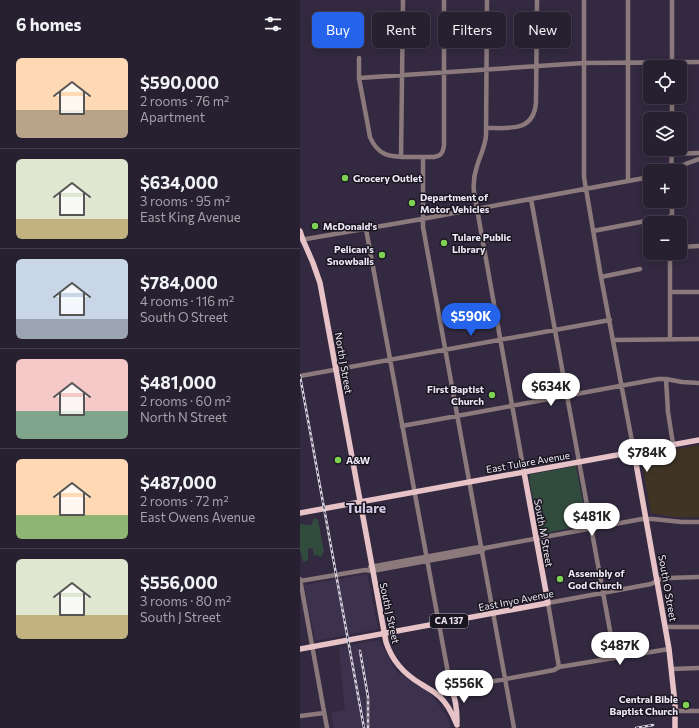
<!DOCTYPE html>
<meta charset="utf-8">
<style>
:root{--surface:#262031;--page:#322d3d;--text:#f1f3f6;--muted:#a4a3ab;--line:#423e4d;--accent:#2563eb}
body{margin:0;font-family:Commissioner,sans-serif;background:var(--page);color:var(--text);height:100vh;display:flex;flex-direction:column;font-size:15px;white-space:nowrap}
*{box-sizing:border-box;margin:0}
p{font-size:13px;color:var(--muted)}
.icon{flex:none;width:22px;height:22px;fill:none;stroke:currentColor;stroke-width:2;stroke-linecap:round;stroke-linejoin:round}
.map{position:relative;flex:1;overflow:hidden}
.side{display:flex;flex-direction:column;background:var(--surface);width:300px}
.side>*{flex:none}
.guide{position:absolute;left:12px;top:12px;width:327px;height:36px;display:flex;gap:8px}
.buttons{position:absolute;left:343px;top:60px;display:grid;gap:8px}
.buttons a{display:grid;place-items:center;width:44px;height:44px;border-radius:6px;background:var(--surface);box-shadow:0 2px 10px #0003,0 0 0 1px var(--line);font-size:20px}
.price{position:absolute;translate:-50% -34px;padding:0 9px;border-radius:14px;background:#fff;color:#222;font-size:13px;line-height:26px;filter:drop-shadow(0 1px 2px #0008)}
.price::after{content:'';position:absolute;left:50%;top:24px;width:12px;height:9px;margin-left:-6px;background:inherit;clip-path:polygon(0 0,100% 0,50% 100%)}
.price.current{background:var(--accent);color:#fff}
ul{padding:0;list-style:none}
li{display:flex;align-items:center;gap:12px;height:100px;padding:0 16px}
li+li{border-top:1px solid var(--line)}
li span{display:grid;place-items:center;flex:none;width:112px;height:80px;border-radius:6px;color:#555}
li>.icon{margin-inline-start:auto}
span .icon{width:48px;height:48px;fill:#fffc;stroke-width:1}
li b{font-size:17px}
h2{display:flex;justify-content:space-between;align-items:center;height:48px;padding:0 16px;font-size:17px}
.tag{padding:0 14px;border-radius:6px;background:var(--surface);box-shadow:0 2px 10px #0003,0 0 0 1px var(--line);font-size:14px;line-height:36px}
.tag.current{background:var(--accent);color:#fff}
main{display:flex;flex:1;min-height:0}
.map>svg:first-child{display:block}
</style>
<main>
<section class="side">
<h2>6 homes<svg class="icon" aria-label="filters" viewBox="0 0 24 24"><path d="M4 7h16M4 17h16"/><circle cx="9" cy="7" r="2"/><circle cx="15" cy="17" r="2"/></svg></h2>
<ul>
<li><span style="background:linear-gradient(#ffd9b3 65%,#b9a48a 0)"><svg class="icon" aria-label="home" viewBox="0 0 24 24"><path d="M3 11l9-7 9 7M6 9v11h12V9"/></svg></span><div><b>$590,000</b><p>2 rooms · 76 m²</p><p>Apartment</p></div></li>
<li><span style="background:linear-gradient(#dfe7d0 75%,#c2b280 0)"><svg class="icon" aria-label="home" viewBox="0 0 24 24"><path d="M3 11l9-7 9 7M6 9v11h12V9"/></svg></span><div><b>$634,000</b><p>3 rooms · 95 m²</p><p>East King Avenue</p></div></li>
<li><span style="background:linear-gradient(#c9d6e8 75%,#9aa5b1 0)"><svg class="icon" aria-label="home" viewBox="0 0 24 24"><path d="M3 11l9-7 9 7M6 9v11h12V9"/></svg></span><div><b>$784,000</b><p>4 rooms · 116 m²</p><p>South O Street</p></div></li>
<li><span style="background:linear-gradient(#f6c9c9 65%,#7fa58c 0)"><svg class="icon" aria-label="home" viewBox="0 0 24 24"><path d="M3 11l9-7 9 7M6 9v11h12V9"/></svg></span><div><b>$481,000</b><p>2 rooms · 60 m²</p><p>North N Street</p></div></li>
<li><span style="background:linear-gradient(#ffd9b3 70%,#8fb573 0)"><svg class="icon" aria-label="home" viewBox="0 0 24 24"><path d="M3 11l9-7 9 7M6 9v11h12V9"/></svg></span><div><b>$487,000</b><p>2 rooms · 72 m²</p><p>East Owens Avenue</p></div></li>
<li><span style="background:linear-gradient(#dfe7d0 70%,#c2b280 0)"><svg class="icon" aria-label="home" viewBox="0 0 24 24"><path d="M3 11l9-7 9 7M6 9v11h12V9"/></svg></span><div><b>$556,000</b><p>3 rooms · 80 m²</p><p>South J Street</p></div></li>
</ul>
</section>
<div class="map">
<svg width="399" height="728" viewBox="0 0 399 728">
<rect width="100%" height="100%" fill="#332a41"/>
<!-- built -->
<path fill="#3d324e" d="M67,574L78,629L15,641L4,585Z
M79,640L97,672L131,694L148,718L150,728H34L31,713L45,710L39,647Z"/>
<!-- education -->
<path fill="#403525" d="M399,445V517H374L351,513L341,457L343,455Z"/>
<!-- green -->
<path fill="#314b3c" d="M276,466L287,525L240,534L229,478L230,475L232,474Z
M16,518L18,520L24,552L22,554V556L20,557L17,555L14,556L13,549L10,548L8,550V560L3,562L0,549V524H2L4,525H11L14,519Z"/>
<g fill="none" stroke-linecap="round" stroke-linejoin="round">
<!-- minor -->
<path stroke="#8b797c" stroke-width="4.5" d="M187,0L186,136C185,147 180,156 177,166C174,175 173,183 174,192L224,472
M284,0V177L301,277L334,452
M59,58V78L70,137C78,156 90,157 108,157C117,157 125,157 134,157C141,156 143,153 144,145V0
M372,67V0
M59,78L284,63L399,62
M372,119V97
M187,128C210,128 234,132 236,102L237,0
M372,154L399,153
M101,157L103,0
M123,157V227L214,728
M369,171L388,163L399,159
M371,171L372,149
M328,181V0
M231,199L315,658
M369,217L372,214V201
M66,229L151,689
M293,231L351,220
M0,240L122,219L350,177
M380,247L399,246
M301,277L340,269
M370,292H399
M370,339V253
M313,340L399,339
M0,376L310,320
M366,379L368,412L373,444
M102,426L358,379H366L382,382L399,383
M70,567L174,548L181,547L183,548
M0,579L27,728
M0,581L65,570L72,571L182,551L185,548L342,519H353L382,522H399
M366,627H399
M259,667L248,603L351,584L361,579L368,578L399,577
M372,669L399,668
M140,697L143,692L151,689L233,674L254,670L259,667L369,649
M375,711H399
M0,716L24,713"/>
<!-- major -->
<path stroke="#e7c3c8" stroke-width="5.5" d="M0,231L3,240L13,263L20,283L86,642C92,661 104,674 121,684C127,688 134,691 139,696C148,704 153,715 157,725
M334,452L369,649L375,704V728
M0,513L399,440
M0,649L248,603L224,472
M151,689C156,698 157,711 157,722"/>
<defs>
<path id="rail" d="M0,376L64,728
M60,651L68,697V728
M336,728L353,725"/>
</defs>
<!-- rail casing -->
<use href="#rail" stroke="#d6d1e1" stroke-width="2.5"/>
<!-- rail -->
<use href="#rail" stroke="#19151f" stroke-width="1" stroke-dasharray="3" stroke-linecap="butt"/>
</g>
<!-- markers -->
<g fill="#7dd154" stroke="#19151f" stroke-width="1.5">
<circle cx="45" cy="178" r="4"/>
<circle cx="112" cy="203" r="4"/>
<circle cx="15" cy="226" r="4"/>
<circle cx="144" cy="243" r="4"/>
<circle cx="82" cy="255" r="4"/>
<circle cx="192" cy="395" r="4"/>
<circle cx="38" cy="460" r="4"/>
<circle cx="260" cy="579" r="4"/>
<circle cx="386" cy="705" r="4"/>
</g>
<g text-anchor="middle" stroke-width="3" stroke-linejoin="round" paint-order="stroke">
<!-- shield labels -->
<rect fill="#19151f" stroke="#ada9b6" stroke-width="1" x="130" y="614" width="38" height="14" rx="3"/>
<g font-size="9" font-weight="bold" fill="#ede8f7">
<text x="149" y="624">CA 137</text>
</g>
<!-- poi labels -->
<g font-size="10" font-weight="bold" fill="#ede8f7" stroke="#19151f" text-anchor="start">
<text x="53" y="182">Grocery Outlet</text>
<text x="120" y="201">Department of<tspan x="120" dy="12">Motor Vehicles</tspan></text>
<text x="23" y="230">McDonald's</text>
<text x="152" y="241">Tulare Public<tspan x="152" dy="12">Library</tspan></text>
<text x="74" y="253" text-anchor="end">Pelican's<tspan x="74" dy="12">Snowballs</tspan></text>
<text x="184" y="393" text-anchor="end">First Baptist<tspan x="184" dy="12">Church</tspan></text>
<text x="46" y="464">A&amp;W</text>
<text x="268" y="577">Assembly of<tspan x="268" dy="12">God Church</tspan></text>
<text x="378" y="703" text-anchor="end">Central Bible<tspan x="378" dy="12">Baptist Church</tspan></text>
</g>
<!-- street labels -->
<g font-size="10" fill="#ede8f7" stroke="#19151f">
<text transform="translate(44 363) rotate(80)" y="4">North J Street</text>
<text transform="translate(228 462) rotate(-10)" y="4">East Tulare Avenue</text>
<text transform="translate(244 533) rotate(80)" y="4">South M Street</text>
<text transform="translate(368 588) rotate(80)" y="4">South O Street</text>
<text transform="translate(216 600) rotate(-11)" y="4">East Inyo Avenue</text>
<text transform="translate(90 613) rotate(78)" y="4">South J Street</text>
</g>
<!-- district labels -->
<g font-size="14" font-weight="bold" fill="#d3c9e6" stroke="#19151f">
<text x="66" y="513">Tulare</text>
</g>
</g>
</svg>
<div class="buttons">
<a><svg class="icon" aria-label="locate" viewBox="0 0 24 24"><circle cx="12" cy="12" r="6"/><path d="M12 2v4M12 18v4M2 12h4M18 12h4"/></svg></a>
<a><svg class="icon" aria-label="layers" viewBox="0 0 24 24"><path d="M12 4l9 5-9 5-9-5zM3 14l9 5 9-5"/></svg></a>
<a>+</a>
<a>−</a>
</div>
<b class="price current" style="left:171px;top:337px">$590K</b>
<b class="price" style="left:251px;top:407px">$634K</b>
<b class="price" style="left:347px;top:473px">$784K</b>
<b class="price" style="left:292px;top:537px">$481K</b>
<b class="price" style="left:320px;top:666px">$487K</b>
<b class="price" style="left:164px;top:704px">$556K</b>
<div class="guide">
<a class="tag current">Buy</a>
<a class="tag">Rent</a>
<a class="tag">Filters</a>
<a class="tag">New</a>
</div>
</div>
</main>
